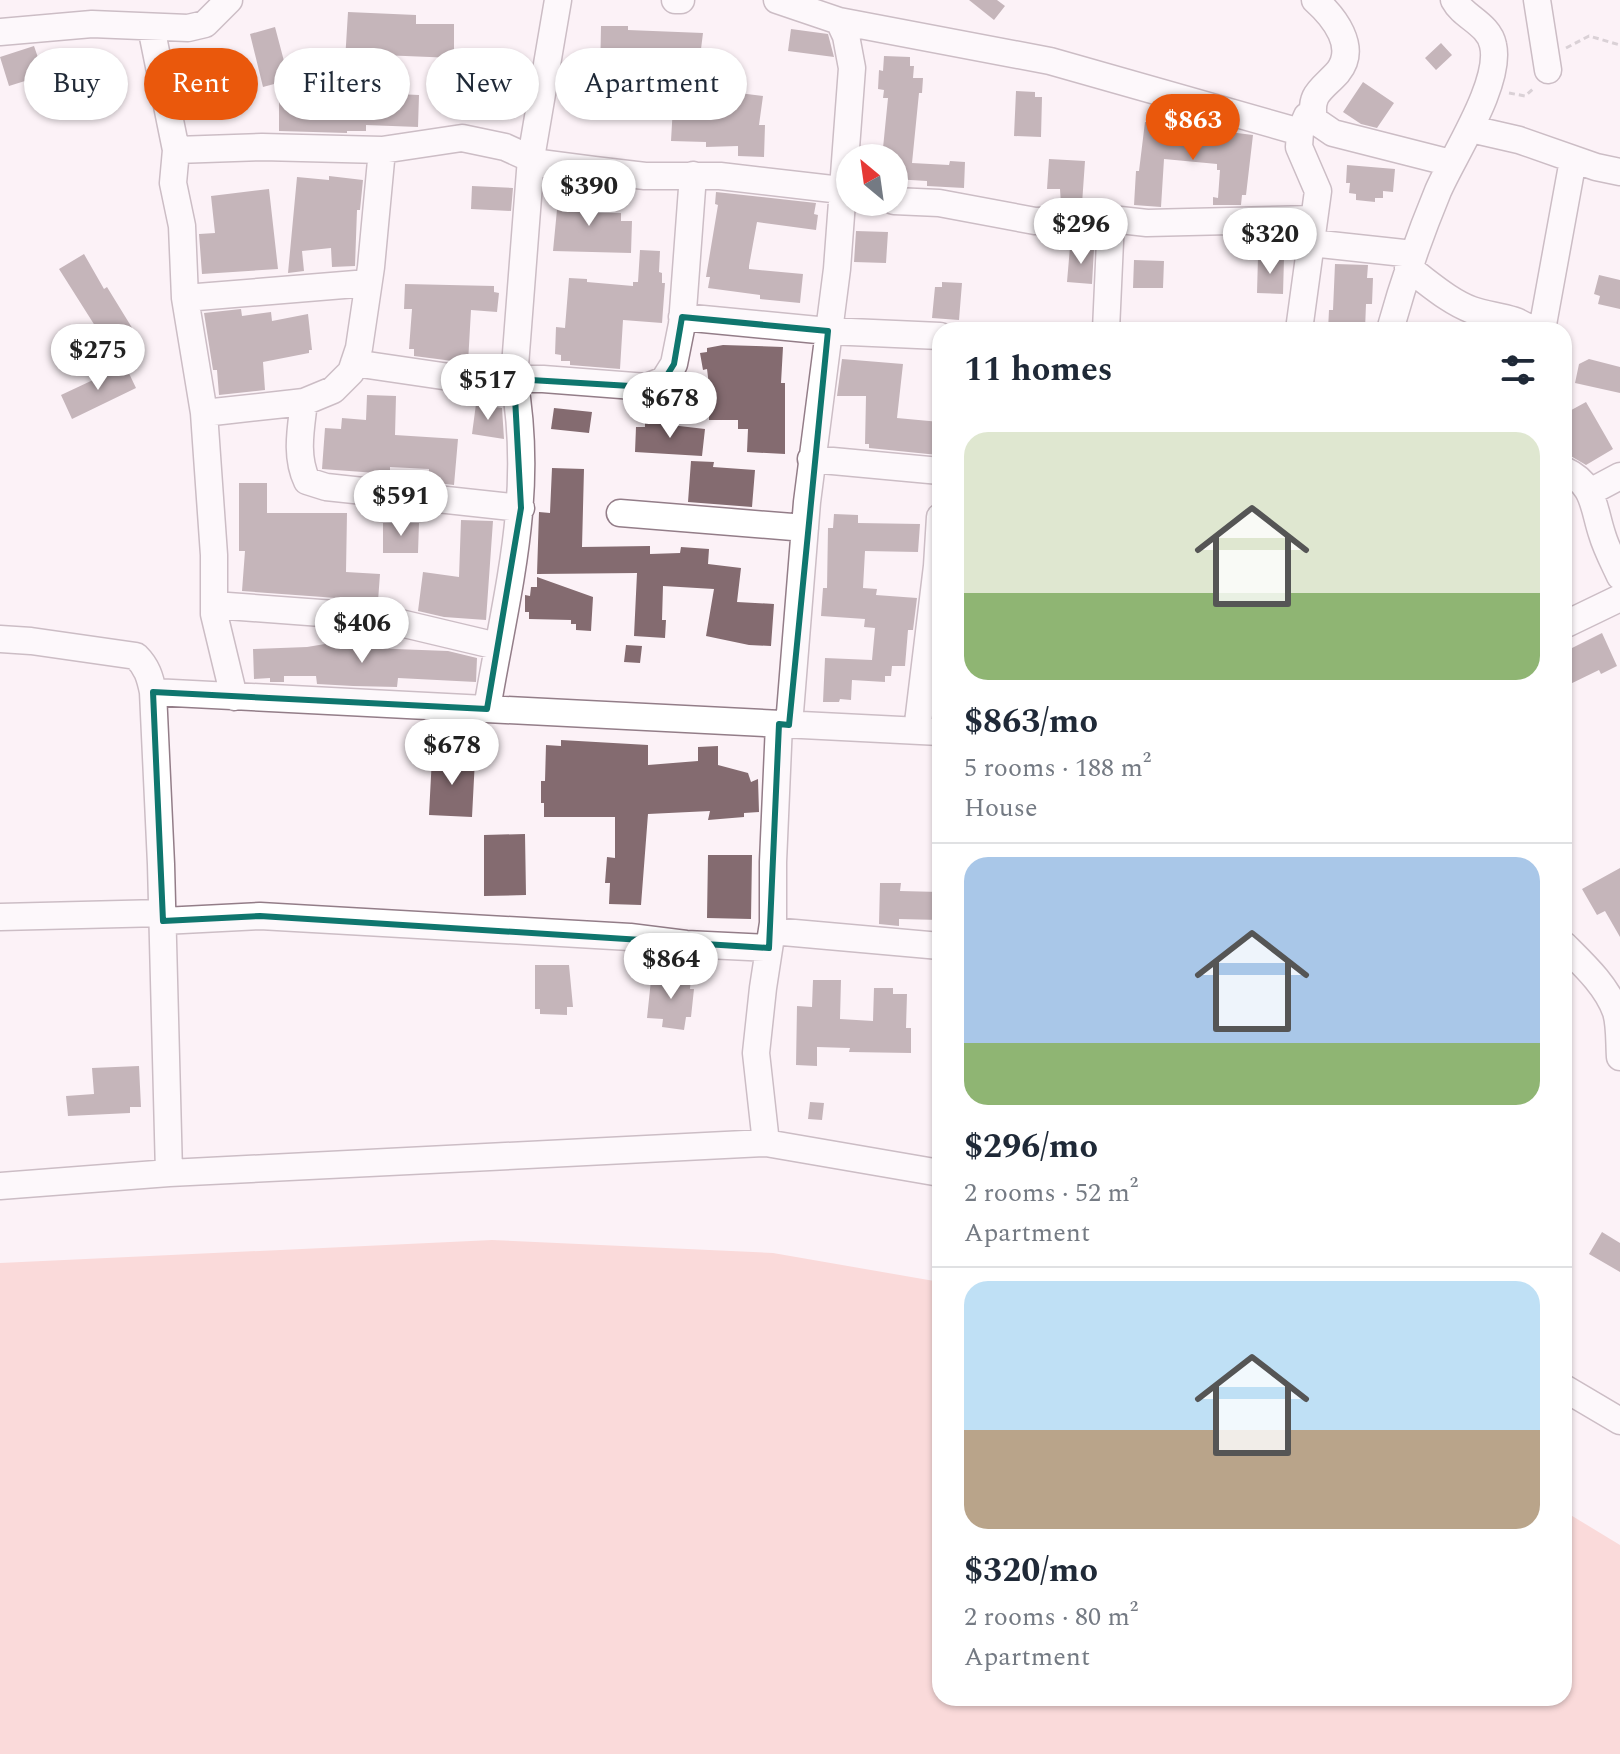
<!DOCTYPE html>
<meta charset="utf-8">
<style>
:root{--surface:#fff;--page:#f2f2f3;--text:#1f2937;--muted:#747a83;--line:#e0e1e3;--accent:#ea580c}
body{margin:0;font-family:Spectral,serif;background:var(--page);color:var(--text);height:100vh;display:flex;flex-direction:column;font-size:30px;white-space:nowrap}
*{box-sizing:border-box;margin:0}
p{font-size:26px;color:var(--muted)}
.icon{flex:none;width:44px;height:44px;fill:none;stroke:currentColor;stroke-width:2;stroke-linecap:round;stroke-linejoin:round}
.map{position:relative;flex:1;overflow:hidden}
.drawer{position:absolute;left:932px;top:322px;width:640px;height:1384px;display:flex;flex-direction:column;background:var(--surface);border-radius:24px;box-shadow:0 2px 6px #0004}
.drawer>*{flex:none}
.top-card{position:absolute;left:24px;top:48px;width:760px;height:72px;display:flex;gap:16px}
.needle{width:52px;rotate:331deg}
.controls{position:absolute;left:836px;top:144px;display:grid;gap:16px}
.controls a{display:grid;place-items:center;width:72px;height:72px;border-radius:50%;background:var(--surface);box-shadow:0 2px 6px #0004;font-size:40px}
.price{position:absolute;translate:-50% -68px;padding:0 18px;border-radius:28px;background:#fff;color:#222;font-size:26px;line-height:52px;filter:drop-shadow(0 2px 4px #0008)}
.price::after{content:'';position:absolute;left:50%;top:48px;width:24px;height:18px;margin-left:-12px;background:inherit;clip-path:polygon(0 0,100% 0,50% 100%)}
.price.active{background:var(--accent);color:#fff}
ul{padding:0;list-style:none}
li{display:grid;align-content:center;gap:16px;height:424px;padding:0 32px}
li+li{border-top:2px solid var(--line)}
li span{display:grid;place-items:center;height:248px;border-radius:24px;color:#555}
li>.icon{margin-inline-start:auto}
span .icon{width:144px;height:144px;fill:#fffc;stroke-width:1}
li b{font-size:34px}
h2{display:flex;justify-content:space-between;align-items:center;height:96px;padding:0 32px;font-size:34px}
.chip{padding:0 28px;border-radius:36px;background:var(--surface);box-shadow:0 2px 6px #0004;font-size:28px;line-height:72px}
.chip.active{background:var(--accent);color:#fff}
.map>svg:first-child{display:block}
</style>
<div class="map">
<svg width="1620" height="1754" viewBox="0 0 1620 1754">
<rect width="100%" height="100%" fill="#fcf2f7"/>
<!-- green -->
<path fill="#f9bdb6" d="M492,1240L773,1253L940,1282V1698H1564V1511L1620,1545V1754H0V1263Z"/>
<!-- building -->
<path fill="#846b70" d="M969,0H997L1005,6L994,20Z
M348,12L416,15V24H454V58L381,55V62L345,61Z
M601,26H628V30L703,33L698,73L666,69L665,88L632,83V78L600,77Z
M275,27L289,80L263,87L250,34Z
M791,29L828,34L834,57L788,51Z
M1441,43L1452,55L1436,70L1425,58Z
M34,46L44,75L9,86L0,57Z
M884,56L910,57V66H914L913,78H923L922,93H919L912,163L949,165L950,161L965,162L964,188L927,186V181L894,179V158H882L888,98H883L884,90L878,89L879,70L883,71Z
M1363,82L1394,103L1377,128L1361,124L1343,112Z
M330,83L339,90H375V93L419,95L418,127L366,125V131H347V133L279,131V86Z
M1016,91L1035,92V97H1042L1041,137L1014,136Z
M739,93L763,96L759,125H765L764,157L738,156V146L706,147V142L671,141L673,106L697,108V110L737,109Z
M1145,122L1169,124L1168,131L1221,136V131L1253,135L1246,195H1242L1241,205H1213V197L1218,198L1220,170H1217V164L1164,159L1161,207L1134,205L1136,171H1139Z
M1049,159L1085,161L1082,204H1061L1060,189H1047Z
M1347,165L1395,169L1393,192L1383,191V198H1375V202L1356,200V194L1349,193L1350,183H1346Z
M329,176L363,180L360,210H357L355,266L332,267L331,248L302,251L304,271L288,273L297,177L329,180Z
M472,186L513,188L511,211L471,209Z
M269,189L278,269L202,274L199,234L215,233L211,196Z
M559,189L584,192L582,213H621V221H632L631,253L553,251Z
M716,192L816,203L814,214L818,215L816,230L757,222L749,266V269L803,274L800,303L760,299V295L708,288L710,277H706L718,205L715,204Z
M856,231L888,232L886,263L854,262Z
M1070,247L1094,249L1092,284L1067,282Z
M640,250L660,251L659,272L662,273V283H665L662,323L623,320L620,369L570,365V361H561V355L555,354L556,327L565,328L569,278L587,279V282L633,286V282H638Z
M84,254L104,289L107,287L142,344L116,359L59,269Z
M1258,257L1284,258L1283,294L1257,293Z
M1134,260L1164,261L1163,288H1133Z
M1335,264L1368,265L1367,278H1373L1372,304H1366L1365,330H1328L1329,310H1333Z
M1599,275L1620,280V309L1598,304L1600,296L1594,294Z
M942,282L962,283L959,320L932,318L935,287H942Z
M405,284L494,286V292L499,293L497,312L471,310L468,363L414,356V349H409L412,309H404Z
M241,309L242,316L271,312L272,321L308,314L312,350H309V353L263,362L265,390L219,395L217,370H213L204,313Z
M723,345L783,347L781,383H785V454L747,452L748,429H738V420H709V385L707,369L703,370L700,353L707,352V348Z
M842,359L903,364L897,418L940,422L938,455L869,448V444H865L866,396H837Z
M1589,359L1620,367V393L1575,383L1579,364Z
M125,365L136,388L72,419L61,395Z
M367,395L396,396L395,435L458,439L454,485L437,483V475H429V469L390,467V474L322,469L325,428L341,429L342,418L366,420Z
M1586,402L1613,449L1586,465L1569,455L1564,447V414Z
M476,404L502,408L504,439L472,434Z
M554,408L592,412L589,433L551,429Z
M645,422L705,429L702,456L635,452L636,427H645Z
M691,461L714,462L713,467L755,470L752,507L688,502Z
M552,468L584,469L582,547L650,546V554L680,553L681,547L709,549L708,564L741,568L737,602L774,604L771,646L749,645L706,636L714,589L663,586L662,620H666L665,638L634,636L637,573L537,574L539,512L550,513Z
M239,483H267V513H347L346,572L380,574L378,601L242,591L245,551H239Z
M834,514L858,515V523L920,524L918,552L865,551L863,588L877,589L876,595L917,598L913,630H908L905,666H892L891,676H885V682L852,680L851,700L840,699L839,702H823L825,658L872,660L875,628L864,627L865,619L821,616L823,588H827L828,528H833Z
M461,520L493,521L486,620L444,617L418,611L423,572L459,577Z
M383,523H419L418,553H383Z
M537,577L593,597L591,631L576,630V624H571V620L529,619V612H525V595L530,596L531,587H537Z
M1602,633L1617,666L1601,674L1599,670L1564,687V652Z
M343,641V647L448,651L477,658L476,682L398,678L397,687L353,686L317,684L316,676H284V682H270V678L254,679L253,649L307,647Z
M626,645L642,646L640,663L624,662Z
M561,740L648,745V765L698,761V747L718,746V765L748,773L751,782L758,779L759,812L744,813V817L708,820L710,811L648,814L641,905L609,904L610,883H605L607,857L615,858V817H544V803H541V781H545L546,745L561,746Z
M432,757L475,759L472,817L429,815Z
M525,834L526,895L484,896V835Z
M708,855H752L751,919L707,918Z
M1620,868V937L1605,911L1597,915L1582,889Z
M880,883H901L900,891L940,892V920L899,919V926L879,924Z
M535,965H569L573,1007H567V1015L540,1014V1009H535Z
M666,973L691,976L690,989H694L691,1017H686L684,1030L662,1027L663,1019L647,1018L651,980L665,981Z
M813,980H841L840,1019L873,1021L874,988H893V994H907L906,1028H911V1053L849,1052L850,1048L817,1047V1066L796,1065L797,1006L812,1007Z
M139,1066L141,1107H130V1113L68,1116L66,1096L94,1094L92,1068Z
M810,1102L824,1103L822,1120L808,1119Z
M1602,1232L1620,1243V1272L1589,1254Z"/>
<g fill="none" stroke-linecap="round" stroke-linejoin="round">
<defs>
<path id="minor" d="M675,0H681
M777,0L839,21L846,36L852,68L837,269L807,502L789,725
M1315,0C1334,17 1358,47 1338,72C1322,90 1309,93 1314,120L1333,133L1451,163
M1537,0L1548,70
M839,21L1050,61L1300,132
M151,27L176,150L173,183L182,226L185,298L204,413L214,555V614L234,697
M0,32L92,24L188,28L205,24L229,0
M1471,129L1519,140L1596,167L1620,172
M176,150L262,147L382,150L462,138L505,147L540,163L594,170L645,176H720L841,190
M894,201L939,203L1035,221L1111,219L1147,223L1314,219
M1311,243L1413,254
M1408,268C1428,282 1448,301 1472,310C1491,317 1515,316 1531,330
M185,298L368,283
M682,317L828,331L940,336
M1106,330L1111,219
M1299,330L1318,191L1299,147L1300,132L1307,116
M1390,330C1403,283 1419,237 1438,191C1453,156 1502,83 1493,45C1489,24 1463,17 1454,0
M1542,330L1573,160
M354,363L463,379H543L647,387L664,380L674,364L682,324L693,175
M304,402C301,428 295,456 307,481L326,487L521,508
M204,413L304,402L333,390L351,372L359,348L371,267L382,150
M811,459L940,471
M1564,470C1595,484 1593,507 1602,534C1606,548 1614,563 1620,576
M1590,492L1620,476
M620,513L805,528
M214,605L375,617L497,646
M1564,625L1620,598
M0,639L31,641L136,656C147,667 150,677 153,692L161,864L169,1173
M153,692L940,732
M487,709C506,594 535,497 514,379L531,158L558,0
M917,731L937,566L940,517
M0,917L162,913
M163,921L260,916L630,937L686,944L769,948
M772,931L940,946
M1564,945C1583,964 1607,986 1616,1012C1620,1025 1619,1042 1620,1057
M766,1143L756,1053L763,988L773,923V862L779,724
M0,1186L169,1173L766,1143L940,1173
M1564,1388L1620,1421"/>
</defs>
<!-- minor casing -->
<use href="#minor" stroke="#937d88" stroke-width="29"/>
<!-- path -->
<path stroke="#b2a9ae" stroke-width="3" stroke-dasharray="6 4" stroke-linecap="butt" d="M1566,48L1589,36L1620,45
M1509,93L1525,96L1534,88"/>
<!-- minor -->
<use href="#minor" stroke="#fff" stroke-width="26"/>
</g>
<!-- marked area -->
<path d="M0 0H1620V1754H0ZM682,317L828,331L789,725L779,724L769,948L260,916L163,921L153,692L487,709L521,508L514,379L647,387L664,380L674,364Z" fill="#fcf2f7" fill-opacity=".55" fill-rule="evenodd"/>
<path fill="none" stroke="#0f766e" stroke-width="6" stroke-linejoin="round" d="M682,317L828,331L789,725L779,724L769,948L260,916L163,921L153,692L487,709L521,508L514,379L647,387L664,380L674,364Z"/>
</svg>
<div class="controls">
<a><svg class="needle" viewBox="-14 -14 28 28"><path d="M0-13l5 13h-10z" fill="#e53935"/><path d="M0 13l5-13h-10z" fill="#747a83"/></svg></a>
</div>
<b class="price active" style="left:1193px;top:162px">$863</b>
<b class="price" style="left:589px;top:228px">$390</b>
<b class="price" style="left:1081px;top:266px">$296</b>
<b class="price" style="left:1270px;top:276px">$320</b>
<b class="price" style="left:98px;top:392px">$275</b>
<b class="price" style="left:488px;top:422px">$517</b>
<b class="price" style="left:670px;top:440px">$678</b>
<b class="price" style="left:401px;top:538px">$591</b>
<b class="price" style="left:362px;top:665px">$406</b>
<b class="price" style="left:452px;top:787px">$678</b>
<b class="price" style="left:671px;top:1001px">$864</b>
<div class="top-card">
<a class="chip">Buy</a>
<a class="chip active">Rent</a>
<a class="chip">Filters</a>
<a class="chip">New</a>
<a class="chip">Apartment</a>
</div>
<section class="drawer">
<h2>11 homes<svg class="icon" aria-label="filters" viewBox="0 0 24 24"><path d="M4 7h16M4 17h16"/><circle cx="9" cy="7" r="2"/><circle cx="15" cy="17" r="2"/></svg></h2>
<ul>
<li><span style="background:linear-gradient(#dfe7d0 65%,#8fb573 0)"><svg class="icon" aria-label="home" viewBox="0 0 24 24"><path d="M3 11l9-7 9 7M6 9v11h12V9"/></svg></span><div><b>$863/mo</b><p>5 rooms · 188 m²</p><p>House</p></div></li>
<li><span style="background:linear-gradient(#a9c7e8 75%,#8fb573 0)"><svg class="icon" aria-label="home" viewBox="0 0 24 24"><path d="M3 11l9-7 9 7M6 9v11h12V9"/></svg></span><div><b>$296/mo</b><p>2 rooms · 52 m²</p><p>Apartment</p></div></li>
<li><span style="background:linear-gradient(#bfe0f5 60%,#b9a48a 0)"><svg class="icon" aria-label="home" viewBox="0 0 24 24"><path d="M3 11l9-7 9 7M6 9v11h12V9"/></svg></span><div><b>$320/mo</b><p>2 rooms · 80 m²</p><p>Apartment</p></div></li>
</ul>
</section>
</div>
